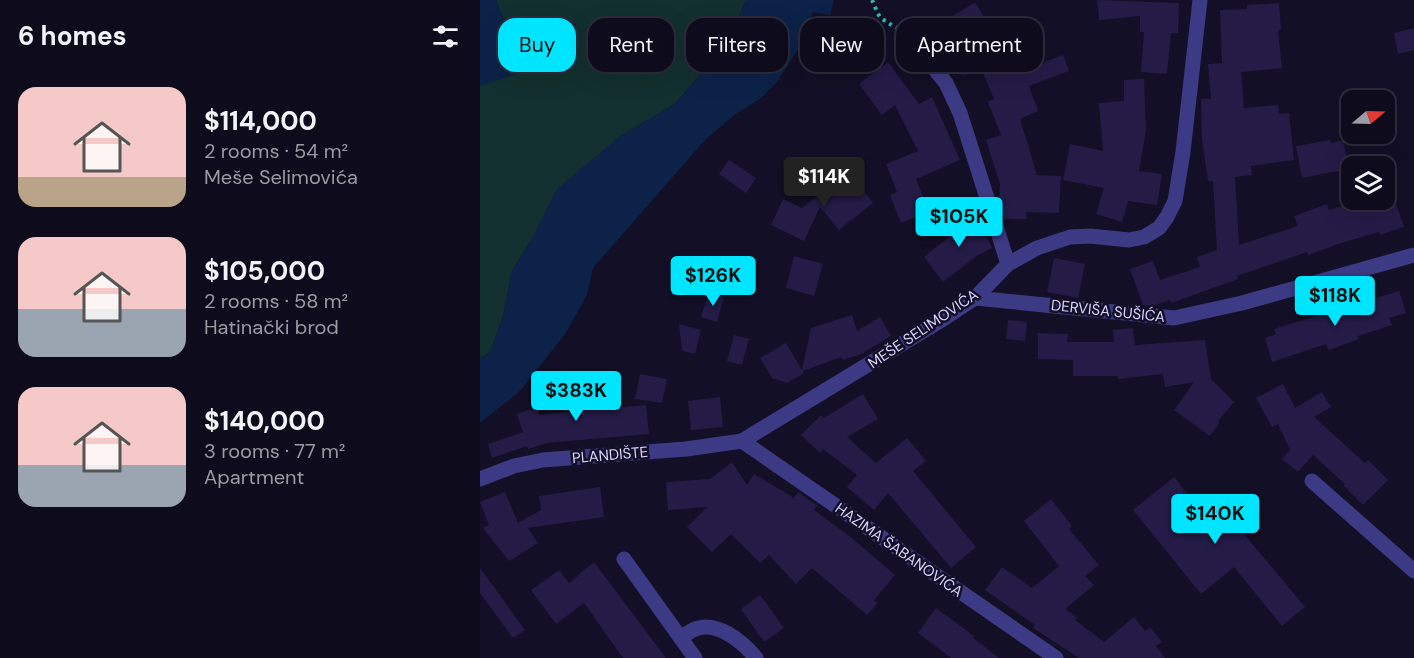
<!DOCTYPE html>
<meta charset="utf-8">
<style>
:root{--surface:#0e0b1c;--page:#171425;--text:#f1f3f6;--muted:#9b9ba3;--line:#2e2b3b;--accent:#00e5ff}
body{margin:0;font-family:"DM Sans",sans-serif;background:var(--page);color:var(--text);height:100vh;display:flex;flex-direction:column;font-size:22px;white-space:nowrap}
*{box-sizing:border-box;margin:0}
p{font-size:20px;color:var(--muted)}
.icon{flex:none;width:33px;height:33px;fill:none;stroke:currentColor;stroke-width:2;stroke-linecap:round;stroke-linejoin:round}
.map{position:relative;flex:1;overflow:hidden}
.side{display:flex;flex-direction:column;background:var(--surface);width:480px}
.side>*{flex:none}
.top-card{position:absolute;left:18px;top:18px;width:570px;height:54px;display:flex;gap:12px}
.needle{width:39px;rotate:71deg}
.fabs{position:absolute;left:861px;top:90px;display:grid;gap:12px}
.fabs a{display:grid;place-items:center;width:54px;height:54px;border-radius:12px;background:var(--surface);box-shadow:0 6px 24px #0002,0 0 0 2px var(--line);font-size:30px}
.price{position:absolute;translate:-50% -51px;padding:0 14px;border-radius:6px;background:var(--accent);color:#111;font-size:20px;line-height:39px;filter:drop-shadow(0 2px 3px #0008)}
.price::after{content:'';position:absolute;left:50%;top:36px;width:18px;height:14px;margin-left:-9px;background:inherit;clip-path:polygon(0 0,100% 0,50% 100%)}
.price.current{background:#222;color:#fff}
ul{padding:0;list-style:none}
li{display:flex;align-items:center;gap:18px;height:150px;padding:0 18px}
li span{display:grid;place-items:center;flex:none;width:168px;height:120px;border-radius:18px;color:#555}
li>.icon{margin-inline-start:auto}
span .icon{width:72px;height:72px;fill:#fffc;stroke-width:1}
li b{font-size:26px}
h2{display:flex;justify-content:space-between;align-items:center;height:72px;padding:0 18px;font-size:26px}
.tag{padding:0 21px;border-radius:18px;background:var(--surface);box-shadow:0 6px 24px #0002,0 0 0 2px var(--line);font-size:21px;line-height:54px}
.tag.current{background:var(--accent);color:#111}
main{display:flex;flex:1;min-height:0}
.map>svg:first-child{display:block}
</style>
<main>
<section class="side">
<h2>6 homes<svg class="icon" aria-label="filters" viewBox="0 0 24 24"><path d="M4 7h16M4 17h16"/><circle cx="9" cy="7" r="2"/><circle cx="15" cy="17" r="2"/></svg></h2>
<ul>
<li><span style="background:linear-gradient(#f6c9c9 75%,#b9a48a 0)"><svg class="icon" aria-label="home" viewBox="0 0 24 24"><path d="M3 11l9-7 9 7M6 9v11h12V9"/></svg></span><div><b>$114,000</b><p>2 rooms · 54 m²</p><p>Meše Selimovića</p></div></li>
<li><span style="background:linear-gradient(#f6c9c9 60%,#9aa5b1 0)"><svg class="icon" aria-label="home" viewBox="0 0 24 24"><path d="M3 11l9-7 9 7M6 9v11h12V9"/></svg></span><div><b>$105,000</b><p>2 rooms · 58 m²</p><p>Hatinački brod</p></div></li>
<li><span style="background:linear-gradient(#f6c9c9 65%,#9aa5b1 0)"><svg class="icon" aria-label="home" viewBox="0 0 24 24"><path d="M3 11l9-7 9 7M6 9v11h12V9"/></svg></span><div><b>$140,000</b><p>3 rooms · 77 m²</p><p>Apartment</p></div></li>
</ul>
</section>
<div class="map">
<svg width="934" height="658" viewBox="0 0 934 658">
<rect width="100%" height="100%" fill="#130f26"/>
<!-- green -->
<path fill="#12302f" d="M16,0H266L249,41L195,104L139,137L50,242L32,271L23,316L10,352L0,359V86L42,72L84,54L96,24L45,16L25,23Z"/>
<!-- water -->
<path fill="#0c2248" d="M0,0H16L26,23L44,16L96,24L84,54L42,72L0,86Z
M266,0H354L350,15L333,12L319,48L297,82L281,98L253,116L225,140L113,268L107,295L85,334L41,390L0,423V359L10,352L23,316L32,271L50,242L77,189L139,137L195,104L249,41Z"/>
<!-- building -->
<path fill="#241b47" d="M617,0L699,3L698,33H691L687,74L661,72L664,32H660V16L619,20Z
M495,2L511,28L508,30L521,61L541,52L548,68L583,55L589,71L549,86L558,111L540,119L557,175L581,176L579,213L546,212V219H524L519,204L520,184L506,140L521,135L508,102L514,99L501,68L483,76L473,51L476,50L460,24Z
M799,3L801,30H798L802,68L761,72L764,108L798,105L799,114L809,113L814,160L771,166L772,175L755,177L759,245L818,226L814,216L847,204L849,210L882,200H904V194L912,192L924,227L900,235L899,232L864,242L828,255L827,252L757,276L758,279L691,303L690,300L672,306L663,305L650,269L673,261L680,280L720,267L717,257L737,250L733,181H728L722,140L721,99H731L728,64L742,63L740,10L767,9V5Z
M934,28V50L918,54L914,33Z
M408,62L439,104L452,97L480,160L436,179L449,212L421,223L410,195L417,192L406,164L438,151L415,105L402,115L379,84Z
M664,79L666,130L659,171L682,174L677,205L648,201L642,222L616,214L624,188L583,180L590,144L623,151L619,103L644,101V80Z
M850,140L851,143L863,140L869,169L822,178L816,146Z
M249,160L276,178L266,193L239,174Z
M368,171L393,203L359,230L340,207L324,241L291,225L303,199L322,208Z
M497,214L512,248L498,255L463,282L444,257L479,229L477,224Z
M314,256L343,264L334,296L306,288Z
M574,258L605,264L598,298L567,292Z
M919,291L926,313L909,318L912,325L878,336L879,339L849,350L846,344L792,362L785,338L796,334L794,329Z
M229,292L244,297L237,322L221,317Z
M372,315L377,331L400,317L411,336L384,352V353L363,360L361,357L323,371L324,373L307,383L292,378L280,358L306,343L322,370L331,328Z
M528,320L547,322L545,341L526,339Z
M199,324L221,330L215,354L202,351Z
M653,328L655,345L725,340L731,379L754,402L738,421L740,422L730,436L694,410L714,382L685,387L683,374L638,379V376H593V360L558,359V333L588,334L587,342H634L633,330Z
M254,335L269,339L262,365L247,361Z
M108,371L135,408L166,405L169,434L67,443L48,449L47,446L12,458L8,444L43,432L37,414L57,407L59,415L113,409L93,382Z
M160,374L187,379L182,403L155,399Z
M803,384L815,408L842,392L851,407L834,417L885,463L888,460L908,480L883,505L863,485L865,484L833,455L818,472L802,459L810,450L798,424L792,427L776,398Z
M383,394L398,419L367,437L396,463L427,438L446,461L433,471L496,547L471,568L408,493L394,510L367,487L377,475L343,449L340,453L321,435L341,415L344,418Z
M240,397L243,427L211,430L208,401Z
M252,462L267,485L274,474L314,498L318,492L335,504L338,505L334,510L372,538L415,575L394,600L398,603L387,615L332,568L316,584L289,555L280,563L251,534L232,552L207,527L227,507L188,510L186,482L230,479Z
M694,477L716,505L729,494L739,507L754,494L778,523L764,534L825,607L802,626L754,567L721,594L653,510Z
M120,487L124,517L48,528L58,543L29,561L3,528L9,525L0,502L25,492L38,523L61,510L59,496Z
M571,499L592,526L589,529L619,565L605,576L614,585L585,609L597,617L595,620L624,642L654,617L665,631L670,627L682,642L676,646L685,658H599L553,628L555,625L505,590L522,567L552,588L579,566L544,521Z
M114,562L186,658H143L104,603L76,624L51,590L79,570L89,583Z
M0,568L45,630L33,638L0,593Z
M280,595L304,628L284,642L261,609Z
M456,608L494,636L493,638L519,658H471L438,633Z"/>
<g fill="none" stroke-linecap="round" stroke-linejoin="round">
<!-- path -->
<path stroke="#2fb8b0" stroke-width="4" stroke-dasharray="3 4.5" stroke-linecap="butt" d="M392,0C395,6 397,14 401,18C415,29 430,31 441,49"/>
<!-- minor -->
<path stroke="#3d3a85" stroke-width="15" d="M449,62L466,83L480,113L528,264
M495,298L694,318L762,303L934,255
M262,441L576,658
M0,479L34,466L63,460L206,449L262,441L463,319L495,298L528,264L557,248L590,237L610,236L649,240L664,237L679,228L687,217L695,201L703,152L720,0
M832,481L934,571
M144,559L215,658
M201,638C205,635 209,632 213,630C236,619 263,642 276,658"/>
</g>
<g text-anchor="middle" stroke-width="5" stroke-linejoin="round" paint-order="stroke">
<!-- street labels -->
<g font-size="15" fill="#d9d4ff" stroke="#130f26">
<text transform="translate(628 311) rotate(6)" y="5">DERVIŠA SUŠIĆA</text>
<text transform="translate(443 329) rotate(-34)" y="5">MEŠE SELIMOVIĆA</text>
<text transform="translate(130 455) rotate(-5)" y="5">PLANDIŠTE</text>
<text transform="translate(419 550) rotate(35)" y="5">HAZIMA ŠABANOVIĆA</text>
</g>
</g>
</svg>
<div class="fabs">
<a><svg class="needle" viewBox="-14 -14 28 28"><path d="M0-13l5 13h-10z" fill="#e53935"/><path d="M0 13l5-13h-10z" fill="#9b9ba3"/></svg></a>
<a><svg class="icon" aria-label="layers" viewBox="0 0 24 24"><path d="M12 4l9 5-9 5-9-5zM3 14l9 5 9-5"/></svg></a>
</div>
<b class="price current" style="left:344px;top:208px">$114K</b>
<b class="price" style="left:479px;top:248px">$105K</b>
<b class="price" style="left:233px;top:307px">$126K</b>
<b class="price" style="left:855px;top:327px">$118K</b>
<b class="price" style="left:96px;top:422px">$383K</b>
<b class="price" style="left:735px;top:545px">$140K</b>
<div class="top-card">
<a class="tag current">Buy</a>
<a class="tag">Rent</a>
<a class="tag">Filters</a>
<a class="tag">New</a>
<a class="tag">Apartment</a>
</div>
</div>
</main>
